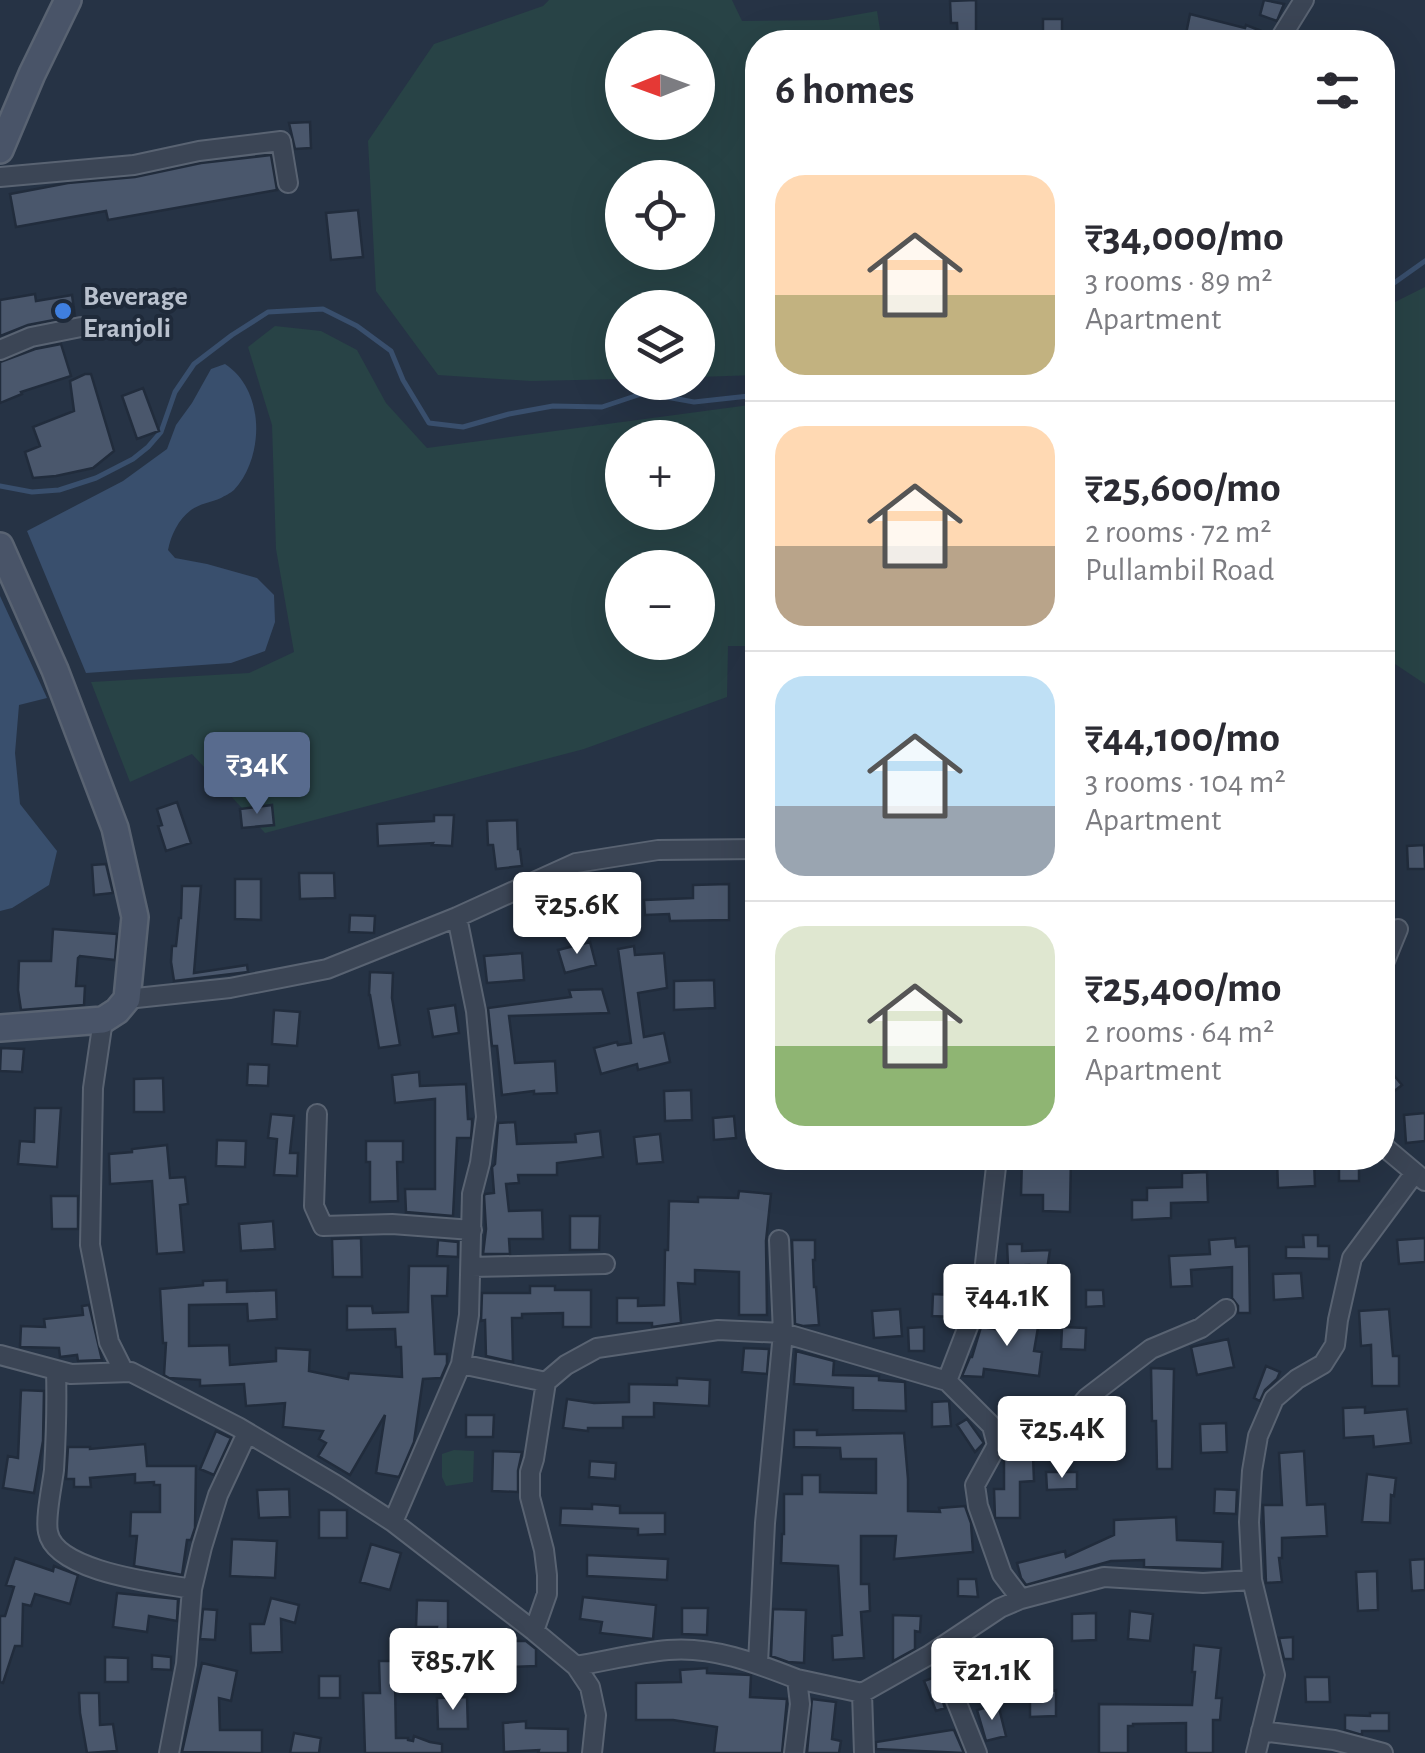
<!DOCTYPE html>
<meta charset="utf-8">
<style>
:root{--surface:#fff;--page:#f2f2f3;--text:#2b2b33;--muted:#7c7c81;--line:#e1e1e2;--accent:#586b8e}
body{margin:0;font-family:"Alegreya Sans",sans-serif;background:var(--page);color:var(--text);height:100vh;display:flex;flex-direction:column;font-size:38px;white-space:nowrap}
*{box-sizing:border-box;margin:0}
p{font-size:32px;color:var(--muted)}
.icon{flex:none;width:55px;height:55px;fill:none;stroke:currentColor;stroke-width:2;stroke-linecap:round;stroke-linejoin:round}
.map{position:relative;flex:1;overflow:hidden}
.drawer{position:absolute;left:745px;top:30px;width:650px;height:1140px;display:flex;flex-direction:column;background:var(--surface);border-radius:40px;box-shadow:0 10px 40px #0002}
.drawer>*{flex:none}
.needle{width:65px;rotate:269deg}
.fabs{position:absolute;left:605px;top:30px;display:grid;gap:20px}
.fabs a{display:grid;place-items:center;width:110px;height:110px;border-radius:50%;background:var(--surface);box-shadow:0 10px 40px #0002;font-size:50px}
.price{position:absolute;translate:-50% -85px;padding:0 22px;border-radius:10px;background:#fff;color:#222;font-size:32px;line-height:65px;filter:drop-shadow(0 2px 5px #0008)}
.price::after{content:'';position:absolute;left:50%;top:60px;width:30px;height:22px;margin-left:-15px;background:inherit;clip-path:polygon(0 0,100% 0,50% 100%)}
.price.on{background:var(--accent);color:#fff}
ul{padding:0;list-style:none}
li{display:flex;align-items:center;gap:30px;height:250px;padding:0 30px}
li+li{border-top:2px solid var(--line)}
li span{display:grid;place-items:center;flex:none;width:280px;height:200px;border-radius:30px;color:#555}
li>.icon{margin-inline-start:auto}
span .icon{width:120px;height:120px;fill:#fffc;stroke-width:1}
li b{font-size:42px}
h2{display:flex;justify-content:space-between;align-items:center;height:120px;padding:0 30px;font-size:42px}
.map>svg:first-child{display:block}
</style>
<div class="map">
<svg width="1425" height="1753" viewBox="0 0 1425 1753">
<rect width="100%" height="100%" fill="#263345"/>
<!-- green -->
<path fill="#284346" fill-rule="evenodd" d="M549,0H732L742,21L827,20L877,11L882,42H758L757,375L698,377V308H622V379L531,381L438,375L376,291L368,141L434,44L543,6ZM622,48H698V122H622ZM622,178H698V252H622Z
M1425,287V684L1383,656L1382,462L1394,427L1395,302Z
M275,326L321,331L357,350L386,403L427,448L757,404V646H728L727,697L584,749L265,833L192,754L130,782L91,682L249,673L294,652L276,549L272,425L248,347ZM622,438H698V512H622ZM622,568H698V642H622Z
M454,1450L474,1451L473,1482L446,1486L442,1477V1454Z"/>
<!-- water -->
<path fill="#394f6d" d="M225,364C265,390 265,456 234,490C231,493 224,496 221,498C212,502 199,504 191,510C178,520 171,535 168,550L175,558L207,564L257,578L274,595L275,622L265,651L231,663L86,673L27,531L123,481L167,449L176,425L192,403L211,369Z
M0,596L47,698L19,705L15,753L20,804L57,851L49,885L12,908L0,911Z"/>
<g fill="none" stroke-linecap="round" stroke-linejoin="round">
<!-- stream -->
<path stroke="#394f6d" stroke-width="5" d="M1382,285L1394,283L1425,261
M0,486L32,492L59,490L96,478L133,459L148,447L161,432L175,392L194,364L232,335L268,312L323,309L357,326L391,351L403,380L429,423L463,427L509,414L553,406L602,407L644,393L694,402L758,395"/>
</g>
<!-- building -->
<path fill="#4a576c" stroke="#212c3c" stroke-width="2.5" d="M976,0V42H958L957,23H951L950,1Z
M1264,0L1284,4L1277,21L1260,15Z
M1190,14L1245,28L1246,25L1264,32L1260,42H1206L1185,39Z
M1043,19H1062V42H1043Z
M310,122L311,148L295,149L289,123Z
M271,155L277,190L108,220L106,211L16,227L10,194L68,183L135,177L201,163Z
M358,210L363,257L331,260L326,213Z
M35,294L36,301L72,295L75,316L28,325L0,336V300Z
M61,344L71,376L21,392L22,394L0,403V362L35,349Z
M85,374H91L114,451L93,468L56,476L33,478L25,452L40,446L33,427L74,411L70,381Z
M143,388L159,431L137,439L122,396Z
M177,802L191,843L166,851L158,826L162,825L157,809Z
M272,805L274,825L242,828L240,809Z
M434,815H454L452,846L432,845L433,843L378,846L377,824L434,821Z
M517,820L518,849H520L522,866L496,869L493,845H488L487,821Z
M1424,845L1425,869H1408L1407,846Z
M106,864L113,893L94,895L92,865Z
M299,873H334L335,898L300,899Z
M235,879H261V920L235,919Z
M729,884V920L670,921L669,914L645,915L644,900L693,898V885Z
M182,886H201L194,973L247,965L248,972L174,981L171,962L172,946H176L179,918H181Z
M584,888L585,918L556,920L555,889Z
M350,915L375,916L374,933L349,932Z
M53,929L117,934L115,960L80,956L78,958L76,986H85L84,1005L21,1010L18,990L19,961H51Z
M590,942L596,965L565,973L558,950Z
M634,946L635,955L664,953L667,988L638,993L644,1037L664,1033L670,1062L638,1070L637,1064L601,1074L594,1048L617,1042L618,1045L631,1043L618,949Z
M522,953L524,980L487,983L484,956Z
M370,972L393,973L392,998L400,1045L379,1048L370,995H369Z
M714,980L715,1008L674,1010V981Z
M602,989L609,1013L509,1016L515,1063L555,1061L557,1093L534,1094V1091L502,1095L497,1046H492L488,1008L571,997L569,990Z
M455,1005L459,1033L433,1037L428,1009Z
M274,1010L300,1012L297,1046L272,1044Z
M1,1048L24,1049L22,1072L0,1071Z
M1382,1061L1402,1085L1382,1101Z
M248,1064L269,1065L268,1086L247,1085Z
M419,1072L420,1086L466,1084L468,1119H472V1125L471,1138H457L453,1216L406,1212L405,1189H435V1099L395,1103L392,1075Z
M163,1078L164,1112H134V1079Z
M691,1090L692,1120L665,1121L664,1091Z
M35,1108H61L57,1167L18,1164L20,1141L34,1142Z
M1425,1113V1141L1406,1143L1404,1115Z
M271,1114L294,1116L290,1153H298L297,1176L274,1175L277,1139L268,1138Z
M734,1116L736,1138L714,1140L713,1118Z
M515,1122L517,1144L576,1142L575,1134L600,1131L603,1157L557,1163V1175H518L519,1183L506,1184L509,1211L542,1210L543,1239H509L510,1254H483L486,1229L484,1196L485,1194L494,1193L492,1167L495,1164L498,1123Z
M660,1134L663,1162L637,1164L634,1137Z
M217,1140L246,1141L245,1167L216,1166Z
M366,1141H403V1162H397L398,1201L370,1202V1162H366Z
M167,1145L170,1178L185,1177L188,1204L180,1205L184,1252L157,1254L152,1181L110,1184L109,1154L132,1152V1149Z
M1022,1158H1071L1070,1212L1043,1211V1195H1021Z
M1339,1158H1359V1181H1339Z
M1314,1159L1315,1186L1278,1188L1277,1161Z
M1207,1172L1208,1202L1171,1203V1218L1132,1220V1200H1147V1188L1182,1187V1173Z
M739,1191L771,1194L766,1241L767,1315H739V1272L695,1270V1284L678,1283L681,1323L652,1327V1323H617V1298H638V1306L664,1305L665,1250H668L669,1201L698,1202V1197L738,1198Z
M51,1196H78V1229H52Z
M570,1216H600L599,1250H570Z
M273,1221L275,1249L241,1251L239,1224Z
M1303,1235H1318V1246H1329V1259L1286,1258V1247H1304Z
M361,1238L362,1277H333L332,1239Z
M1235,1238L1236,1247L1249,1246L1250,1313H1238V1306L1232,1298V1267L1191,1270L1192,1286L1171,1287L1169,1256L1210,1254L1209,1240Z
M1425,1238V1262L1399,1264L1397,1240Z
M438,1240L458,1242V1257L437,1256Z
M792,1240H815V1260H813L814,1287H816L819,1325L803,1326L795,1324Z
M1007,1244H1022V1251L1050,1250L1046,1277H1029V1265L1008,1266Z
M409,1266H448L447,1296H432L435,1354H447V1364L441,1378L423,1379L414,1442L399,1477L376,1473L385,1415L350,1475L318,1456L326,1443L319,1439L323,1431L283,1427L285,1403L246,1406L244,1384L200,1386V1380L169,1378L164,1375L166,1343H163L160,1289L203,1285V1281L227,1280V1292L276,1290L277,1319L248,1321L247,1304L189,1305V1346L229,1345L230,1365L276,1361V1348L310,1350L309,1371L348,1379L349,1373L402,1377L401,1347H396L395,1329L347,1330V1306H372L373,1313L408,1312Z
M1301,1273L1303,1298L1274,1300L1273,1274Z
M530,1286H555V1290H591V1327H563V1313L522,1314V1318H512L513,1362L486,1356L485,1320L481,1321L482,1293H530Z
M1086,1290H1103L1104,1306L1086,1307Z
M933,1294L953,1295V1317L932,1316Z
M89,1305L102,1360L78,1361L77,1355L60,1357L59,1348L20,1347L21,1326L45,1327L44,1319L83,1315L82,1306Z
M900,1309L902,1336L874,1338L872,1311Z
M1389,1309L1393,1356H1399V1386H1372L1371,1345L1361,1346L1359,1311Z
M1013,1311L1040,1316L1034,1351L1042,1352L1039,1376L984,1369L983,1377L962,1376L970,1357H972L981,1327L1010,1331Z
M924,1327V1351H909L908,1328Z
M1062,1327L1086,1328L1085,1350L1061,1349Z
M1228,1339L1234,1367L1197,1375L1191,1347Z
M744,1348L769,1349L767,1374L742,1372Z
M796,1351L834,1361L833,1375L879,1376V1380L905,1382L906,1411L853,1410V1388L794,1384Z
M1266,1366L1280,1372L1277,1379L1265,1390L1260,1401L1254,1398Z
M1151,1368L1174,1369L1172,1469H1157L1156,1421H1152Z
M677,1378L710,1380L709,1406L654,1403V1417H623V1428H588V1431L563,1428L567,1399L594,1403L629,1402V1384L677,1385Z
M21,1390L44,1391L43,1441L34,1493L3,1488L8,1456L18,1458Z
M949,1401L951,1426L932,1427V1402Z
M1010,1404L1037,1407V1410L1053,1411V1418L1035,1430L1007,1432Z
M1365,1407V1413L1407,1409L1411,1443L1374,1447L1373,1436L1344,1438L1343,1408Z
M466,1415H494L493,1437H466Z
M967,1419L984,1443L975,1452L957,1425Z
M1226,1423L1227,1452L1201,1453L1200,1424Z
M794,1430H817V1435L904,1433L908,1479V1511L940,1512L939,1508L965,1506L971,1523L973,1552L894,1559L896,1536H861V1584H869L870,1611L861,1612L864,1658L833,1660L832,1636L842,1635L838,1566L781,1563L782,1534H784V1494H802V1475H820V1492L876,1493V1459H841L840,1448L794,1447Z
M216,1431L231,1438L214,1475L200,1469Z
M1101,1433H1124L1125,1455L1102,1456Z
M145,1444L147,1466H196L195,1528L191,1540H187L182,1575L134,1566L137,1536H130L131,1512H160V1485H154V1482L135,1483V1474L90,1478L91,1487H74V1479H66L68,1447H90V1449Z
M493,1451L522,1452L518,1471V1492L492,1491Z
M1304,1451L1307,1505L1325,1504L1327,1536L1282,1538V1558H1279L1282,1582L1266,1583L1263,1505H1282L1279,1453Z
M1033,1456L1034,1481L1020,1482V1518H995L994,1489H1004V1458Z
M590,1461L616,1463L615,1479L589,1477Z
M1046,1472H1077V1489L1047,1490Z
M1367,1474L1396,1478L1394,1496L1391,1495L1390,1523L1362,1522Z
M289,1489L290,1517L259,1518L257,1490Z
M1215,1489L1237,1490L1236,1514L1214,1513Z
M592,1504L620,1506V1513H665V1534L638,1535V1529L560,1525L561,1508L592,1509Z
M319,1510H347V1538H319Z
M1176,1517L1177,1540L1223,1542L1222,1569L1144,1567V1560L1111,1561L1026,1585L1021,1578L1017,1563L1065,1551L1066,1557L1114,1535V1520Z
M232,1539L277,1541L275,1578L230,1576Z
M371,1544L401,1553L390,1590L360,1582Z
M587,1555L668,1559L667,1580L587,1576Z
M15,1558L53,1571L54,1566L78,1575L70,1604L35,1594L31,1606L23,1604L22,1646H15L3,1683L0,1682V1616H5L14,1587L6,1585Z
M1425,1559V1590L1412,1591L1410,1560Z
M1377,1571L1378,1610L1358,1611L1356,1572Z
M958,1579H976L978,1597L958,1596Z
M117,1593L178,1599L177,1621L149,1616L147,1632L113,1627Z
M583,1597L656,1605L653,1639L600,1633L602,1622L580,1619Z
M271,1598L299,1605L295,1623L281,1619L282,1652L251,1653L250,1624H264Z
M417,1600L448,1601V1634L476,1640L468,1678L428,1669L437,1627H416Z
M682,1608H708L707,1635L682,1634Z
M203,1609L217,1610L215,1640L200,1639Z
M773,1609L806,1610L804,1663L788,1662L771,1656Z
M1130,1611L1153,1614L1150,1641L1128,1639Z
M1096,1613V1640L1072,1641V1614Z
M893,1615L921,1616L920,1632L915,1631V1649L893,1661Z
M1293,1637V1659H1284L1279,1638Z
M511,1641H526L536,1649V1666L511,1667Z
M1194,1645L1221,1648L1216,1698H1222L1220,1720H1213V1753H1186V1723L1133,1724V1726H1128V1753H1099V1704L1192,1705L1195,1672H1192Z
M1012,1652L1013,1678L982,1679L981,1653Z
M152,1655L171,1657V1670L152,1669Z
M105,1657L128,1658V1682H105Z
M379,1661H406L407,1682H395L396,1738H408V1740L413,1741L414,1736L430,1742L442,1744V1753H365L363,1693H380Z
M202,1663L237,1671L231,1701L219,1698L220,1730H262V1753L182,1752Z
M707,1668V1673L751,1675L750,1697L787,1699L782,1753H714L717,1727L673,1720H636V1683L681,1682L680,1670Z
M319,1676H340V1698H319Z
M935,1677L945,1708L936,1711L924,1681Z
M1305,1677H1329L1330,1702H1306Z
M1056,1690V1716L1030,1717V1696Z
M79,1693H99L100,1725L113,1724L117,1751L87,1753L80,1713Z
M467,1697L468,1729H438L437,1698Z
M812,1699L836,1702L832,1739L841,1741L839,1753H807Z
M998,1704L1006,1736L986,1741L977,1710Z
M1370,1713H1389V1731H1362V1735L1345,1730V1715L1370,1716Z
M526,1721V1728L568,1729V1753H538L539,1750L504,1752L503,1723Z
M951,1730H954L964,1753L876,1749V1742Z
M294,1733L321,1738L319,1753H290Z"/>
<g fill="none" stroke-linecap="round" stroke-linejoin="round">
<defs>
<path id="street" d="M1278,42L1304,0
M0,177L134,165L199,151L281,141L288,183
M0,350L31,337L81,327
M1382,968L1398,929
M127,999L230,988L327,969L457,917L576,863L658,850L758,849
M103,1020L93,1088L90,1245L109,1342L124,1372
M317,1114L314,1206L323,1226L392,1224L472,1230
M1382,1145L1425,1181
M471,1267L605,1264
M0,1355L71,1374L131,1372L238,1427L336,1485L393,1522L534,1631L576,1666C606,1661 637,1653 668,1650C713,1646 756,1663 797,1679L800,1704L794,1753
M461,1364L546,1382
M56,1370C57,1404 56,1437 54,1470C52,1486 45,1518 48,1532C55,1572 159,1583 192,1589
M947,1381L982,1290L997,1158
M997,1445H1026L1041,1441L1060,1429L1087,1398L1151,1349L1201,1328L1226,1309
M393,1522L461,1364L469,1315L472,1194L480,1163L486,1117L476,1011L457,917
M534,1631L547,1594V1575L544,1550L530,1497V1472L534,1459L546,1382L566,1365L597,1348L718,1330L783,1333L947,1381L992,1426L997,1445L975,1485L978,1506L1002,1574L1021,1599L1104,1577L1203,1583L1252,1580
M931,1654L1000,1608L1021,1599
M758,1663L765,1523L783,1333L779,1240
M576,1666L590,1687L596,1715L592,1753
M797,1679L862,1693L931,1654H942L953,1693L977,1753
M862,1693L864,1753
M1261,1731L1334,1740L1383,1753
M169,1753L186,1664L192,1589L202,1547L218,1495L247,1433
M1256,1753L1275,1675L1252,1580L1249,1522L1252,1471L1258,1436L1274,1399L1297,1379L1323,1364L1335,1345L1338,1320L1352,1258L1414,1174"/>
<path id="secondary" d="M0,150L32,74L68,0
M0,546L55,670L115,828L135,917L127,999L117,1011L103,1020L0,1028"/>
</defs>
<!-- street casing -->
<use href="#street" stroke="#596372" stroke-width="22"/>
<!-- secondary casing -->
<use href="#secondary" stroke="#596372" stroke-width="30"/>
<!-- street -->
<use href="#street" stroke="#3b4555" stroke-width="18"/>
<!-- secondary -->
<use href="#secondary" stroke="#495468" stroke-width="25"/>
</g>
<!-- markers -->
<circle fill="#3f7fe0" stroke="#1f2a3a" stroke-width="4" cx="63" cy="311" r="10"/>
<g text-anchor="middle" stroke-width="8" stroke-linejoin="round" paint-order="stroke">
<!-- poi labels -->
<g font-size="28" font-weight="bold" fill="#b9c1ce" stroke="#1f2a3a" text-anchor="start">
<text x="83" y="305">Beverage<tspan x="83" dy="32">Eranjoli</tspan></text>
</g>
</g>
</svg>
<div class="fabs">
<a><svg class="needle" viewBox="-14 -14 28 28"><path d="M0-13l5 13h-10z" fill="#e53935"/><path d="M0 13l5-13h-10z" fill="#7c7c81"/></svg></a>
<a><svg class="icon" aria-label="locate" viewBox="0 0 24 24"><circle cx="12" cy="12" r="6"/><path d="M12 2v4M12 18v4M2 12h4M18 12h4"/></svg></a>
<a><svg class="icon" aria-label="layers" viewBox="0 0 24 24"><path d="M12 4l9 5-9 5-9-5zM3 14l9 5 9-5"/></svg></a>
<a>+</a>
<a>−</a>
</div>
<b class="price on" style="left:257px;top:817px">₹34K</b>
<b class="price" style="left:577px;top:957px">₹25.6K</b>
<b class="price" style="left:1007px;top:1349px">₹44.1K</b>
<b class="price" style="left:1062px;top:1481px">₹25.4K</b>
<b class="price" style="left:453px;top:1713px">₹85.7K</b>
<b class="price" style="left:992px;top:1723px">₹21.1K</b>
<section class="drawer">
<h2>6 homes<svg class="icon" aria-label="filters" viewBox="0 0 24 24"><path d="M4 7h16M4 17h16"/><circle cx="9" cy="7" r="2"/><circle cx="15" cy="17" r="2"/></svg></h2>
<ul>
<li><span style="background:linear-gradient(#ffd9b3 60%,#c2b280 0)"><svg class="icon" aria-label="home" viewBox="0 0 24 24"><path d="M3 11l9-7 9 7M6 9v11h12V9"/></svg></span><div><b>₹34,000/mo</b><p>3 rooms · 89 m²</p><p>Apartment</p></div></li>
<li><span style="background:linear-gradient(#ffd9b3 60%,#b9a48a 0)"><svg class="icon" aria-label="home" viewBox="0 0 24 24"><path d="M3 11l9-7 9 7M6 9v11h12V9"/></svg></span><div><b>₹25,600/mo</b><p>2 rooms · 72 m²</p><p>Pullambil Road</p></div></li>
<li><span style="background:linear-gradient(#bfe0f5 65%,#9aa5b1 0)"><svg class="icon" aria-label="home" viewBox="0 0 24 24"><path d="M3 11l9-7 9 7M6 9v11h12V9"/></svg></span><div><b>₹44,100/mo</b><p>3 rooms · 104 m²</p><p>Apartment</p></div></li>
<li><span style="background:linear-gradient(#dfe7d0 60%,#8fb573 0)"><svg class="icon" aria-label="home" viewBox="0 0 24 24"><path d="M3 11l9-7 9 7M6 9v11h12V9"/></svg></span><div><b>₹25,400/mo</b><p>2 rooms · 64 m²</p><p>Apartment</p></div></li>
</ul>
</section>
</div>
